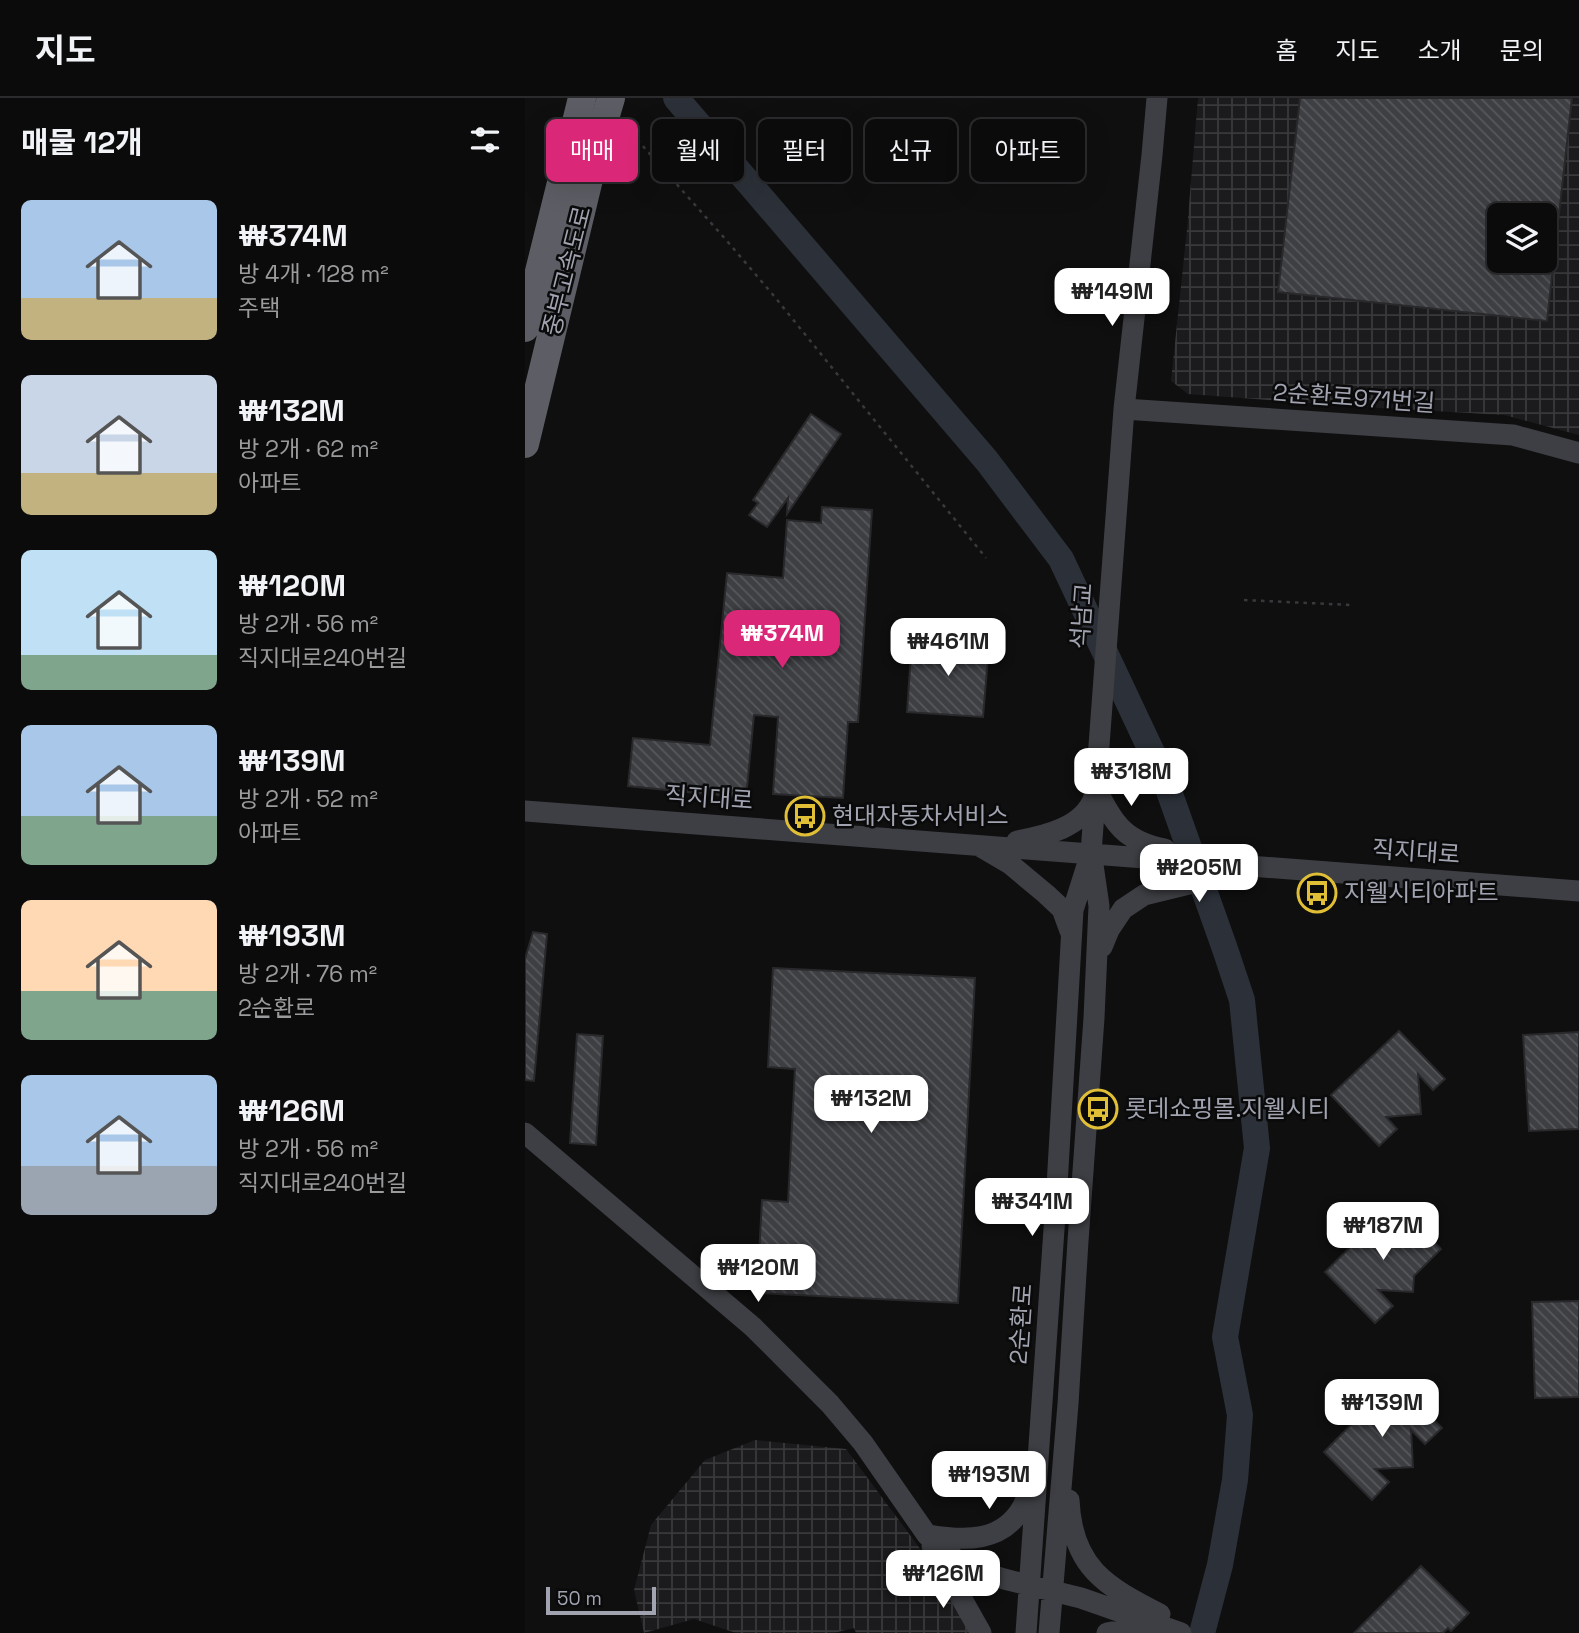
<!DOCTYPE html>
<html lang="ko">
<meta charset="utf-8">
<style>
:root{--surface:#0b0b0c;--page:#141415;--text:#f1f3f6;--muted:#9a9b9d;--line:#2b2b2d;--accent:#db2777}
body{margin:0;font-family:"Space Grotesk","Noto Sans KR",sans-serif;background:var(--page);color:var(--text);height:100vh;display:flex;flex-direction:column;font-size:26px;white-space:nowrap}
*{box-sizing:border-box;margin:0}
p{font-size:23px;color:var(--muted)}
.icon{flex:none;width:38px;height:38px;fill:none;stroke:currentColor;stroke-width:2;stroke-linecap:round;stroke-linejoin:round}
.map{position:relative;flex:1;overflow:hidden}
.sheet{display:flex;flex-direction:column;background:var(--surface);width:525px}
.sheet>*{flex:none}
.top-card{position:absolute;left:21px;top:21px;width:665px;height:63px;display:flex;gap:14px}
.tools{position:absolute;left:962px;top:105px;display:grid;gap:14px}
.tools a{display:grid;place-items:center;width:70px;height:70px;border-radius:10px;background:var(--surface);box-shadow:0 7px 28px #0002,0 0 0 2px var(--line);font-size:35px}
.scale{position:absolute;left:21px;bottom:18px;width:110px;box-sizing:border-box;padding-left:7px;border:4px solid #a1a4b0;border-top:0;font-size:19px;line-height:24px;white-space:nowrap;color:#a1a4b0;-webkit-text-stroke:5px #0a0a0b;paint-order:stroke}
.price{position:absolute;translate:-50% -60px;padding:0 16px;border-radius:14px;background:#fff;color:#222;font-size:23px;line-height:46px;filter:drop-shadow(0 2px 4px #0008)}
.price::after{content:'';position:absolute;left:50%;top:42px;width:21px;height:16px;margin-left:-10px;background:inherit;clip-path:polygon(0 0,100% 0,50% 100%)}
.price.current{background:var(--accent);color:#fff}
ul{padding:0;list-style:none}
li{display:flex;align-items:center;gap:21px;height:175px;padding:0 21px}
li span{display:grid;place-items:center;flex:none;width:196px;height:140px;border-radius:10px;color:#555}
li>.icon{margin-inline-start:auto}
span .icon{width:84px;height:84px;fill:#fffc;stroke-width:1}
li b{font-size:30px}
h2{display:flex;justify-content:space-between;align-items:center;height:84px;padding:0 21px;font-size:30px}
.tag{padding:0 24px;border-radius:10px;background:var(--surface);box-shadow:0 7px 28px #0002,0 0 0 2px var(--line);font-size:24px;line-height:63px}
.tag.current{background:var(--accent);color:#fff}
header{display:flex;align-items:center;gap:42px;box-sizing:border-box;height:98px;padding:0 35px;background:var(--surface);border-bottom:2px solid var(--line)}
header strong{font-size:33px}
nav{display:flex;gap:38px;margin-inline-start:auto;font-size:24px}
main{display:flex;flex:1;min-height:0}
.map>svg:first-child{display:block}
</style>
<header>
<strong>지도</strong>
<nav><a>홈</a><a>지도</a><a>소개</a><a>문의</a></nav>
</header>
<main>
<section class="sheet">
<h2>매물 12개<svg class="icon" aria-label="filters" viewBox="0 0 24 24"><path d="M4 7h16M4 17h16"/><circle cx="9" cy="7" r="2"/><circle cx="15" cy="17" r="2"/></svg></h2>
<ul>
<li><span style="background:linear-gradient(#a9c7e8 70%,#c2b280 0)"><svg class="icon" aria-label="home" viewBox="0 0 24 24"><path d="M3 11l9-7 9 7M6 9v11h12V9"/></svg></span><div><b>₩374M</b><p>방 4개 · 128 m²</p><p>주택</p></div></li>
<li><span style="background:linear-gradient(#c9d6e8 70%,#c2b280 0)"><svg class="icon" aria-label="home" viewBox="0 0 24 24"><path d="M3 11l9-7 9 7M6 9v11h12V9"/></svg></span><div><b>₩132M</b><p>방 2개 · 62 m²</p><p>아파트</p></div></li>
<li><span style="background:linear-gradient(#bfe0f5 75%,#7fa58c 0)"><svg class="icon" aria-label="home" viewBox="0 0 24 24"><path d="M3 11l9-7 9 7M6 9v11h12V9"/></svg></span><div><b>₩120M</b><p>방 2개 · 56 m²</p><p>직지대로240번길</p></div></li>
<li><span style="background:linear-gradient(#a9c7e8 65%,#7fa58c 0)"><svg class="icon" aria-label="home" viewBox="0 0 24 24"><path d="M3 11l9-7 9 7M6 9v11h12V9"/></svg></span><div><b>₩139M</b><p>방 2개 · 52 m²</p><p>아파트</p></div></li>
<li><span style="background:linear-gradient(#ffd9b3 65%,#7fa58c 0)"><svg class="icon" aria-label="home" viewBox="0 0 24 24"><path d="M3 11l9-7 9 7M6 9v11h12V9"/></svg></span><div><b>₩193M</b><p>방 2개 · 76 m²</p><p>2순환로</p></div></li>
<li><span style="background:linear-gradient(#a9c7e8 65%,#9aa5b1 0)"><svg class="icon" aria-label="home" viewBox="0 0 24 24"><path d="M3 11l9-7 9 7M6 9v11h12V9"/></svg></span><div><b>₩126M</b><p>방 2개 · 56 m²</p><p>직지대로240번길</p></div></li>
</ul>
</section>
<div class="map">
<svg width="1054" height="1535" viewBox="0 0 1054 1535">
<defs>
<pattern id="industrial-grid" width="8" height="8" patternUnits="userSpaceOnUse" patternTransform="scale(1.75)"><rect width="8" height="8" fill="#1b1b1d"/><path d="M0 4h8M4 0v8" fill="none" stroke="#39393b"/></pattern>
<pattern id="building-back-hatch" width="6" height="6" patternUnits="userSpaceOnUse" patternTransform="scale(1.75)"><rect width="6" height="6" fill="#3e3f43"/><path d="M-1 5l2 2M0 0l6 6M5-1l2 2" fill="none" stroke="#57585c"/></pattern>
</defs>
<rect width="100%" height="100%" fill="#0f0f10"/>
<!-- industrial -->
<path fill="url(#industrial-grid)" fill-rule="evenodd" d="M673,0H1054V337L979,317L839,309L663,296L646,283L662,131ZM975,117H1020V163H975Z
M230,1342L321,1351L408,1468L446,1535H331L329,1530L309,1535H211L169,1521L119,1535L109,1492L126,1427L180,1362Z"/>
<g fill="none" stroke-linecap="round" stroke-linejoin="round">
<!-- river -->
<path stroke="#2c3139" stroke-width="26" d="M151,0L462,363L536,461L640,682L700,851L717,902L732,1050L700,1239L715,1317L710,1382L695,1467L677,1535"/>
</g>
<!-- building -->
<path fill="url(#building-back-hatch)" stroke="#29292c" stroke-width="2" fill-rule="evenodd" d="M775,0H1047L1022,223L753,194ZM975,117H1020V163H975Z
M286,316L316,336L262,416L263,400L242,429L224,417L233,405L228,402Z
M297,409L347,412L333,624H323L318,700L248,696L253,619L229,617L221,700L103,688L108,640L185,647L202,475L258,480L262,422L296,425Z
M387,541L464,547L458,619L382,614Z
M8,834L22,836L9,983L0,982V861Z
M248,870L450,880L433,1205L232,1195L237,1102L263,1104L270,971L243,969Z
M874,933L920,981L908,992L893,976L896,1016L861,1019L872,1031L854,1048L806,997Z
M1054,934V1031L1004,1033L998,937Z
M52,936L78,938L71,1047L45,1045Z
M870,1105L916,1151L889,1178L888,1194L853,1192L868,1208L850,1225L800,1174Z
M1054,1203V1299L1010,1300L1007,1204Z
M869,1283L917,1330L900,1346L886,1332L888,1369L850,1371L864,1384L847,1402L799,1354Z
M896,1468L944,1515L926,1533L923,1530L918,1535H829Z"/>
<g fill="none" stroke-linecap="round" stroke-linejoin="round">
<!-- path -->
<path stroke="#38393d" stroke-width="2.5" stroke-dasharray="3.5 5" stroke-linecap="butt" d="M101,29L202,143L249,198L461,460
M719,502L826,507"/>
<!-- secondary -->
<path stroke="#3e3f44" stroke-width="21" d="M599,311L988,337L1054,355
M571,690C588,725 600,744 640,751
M0,713L1054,793
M492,743C520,738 559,729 569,699
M456,749L485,766L521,796L537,811L545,833
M577,849L584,832L598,811L619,797L721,772
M0,1035L228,1229L305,1306L338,1345L402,1437L425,1457L444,1470L479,1481L556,1500L656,1535
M544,1402C547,1469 580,1488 635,1516
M404,1437C439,1443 478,1445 498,1408C501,1402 503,1394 506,1387
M407,1448L456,1535
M501,1535L532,1088L548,812L566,755L599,311L627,57L632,0
M524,1535L543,1306L553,1143L569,920L574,808L567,760
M582,1535L587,1534L618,1535"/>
<!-- highway -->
<path stroke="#5d5e65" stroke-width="28" d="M0,230L57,0
M0,346L73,44"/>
<!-- highway-bridge -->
<path stroke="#5d5e65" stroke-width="28" d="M73,44L86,0"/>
</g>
<!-- icons -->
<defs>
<symbol id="bus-ring" viewBox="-11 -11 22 22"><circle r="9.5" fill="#0a0a0b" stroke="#e0bf37" stroke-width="1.5"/><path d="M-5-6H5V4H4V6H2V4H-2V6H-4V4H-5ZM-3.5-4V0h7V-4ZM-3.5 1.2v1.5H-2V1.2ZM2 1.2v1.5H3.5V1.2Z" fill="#e0bf37"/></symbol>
</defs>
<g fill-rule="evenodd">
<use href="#bus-ring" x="258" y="696" width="44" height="44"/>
<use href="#bus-ring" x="770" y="773" width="44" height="44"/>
<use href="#bus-ring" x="551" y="989" width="44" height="44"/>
</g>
<g text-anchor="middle" stroke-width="5" stroke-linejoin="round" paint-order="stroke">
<!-- street labels -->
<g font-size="24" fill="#a1a4b0" stroke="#0a0a0b">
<text transform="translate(42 173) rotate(-76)" y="8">중부고속도로</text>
<text transform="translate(829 300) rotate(4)" y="8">2순환로971번길</text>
<text transform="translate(557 518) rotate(-86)" y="8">석남교</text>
<text transform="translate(184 700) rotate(4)" y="8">직지대로</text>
<text transform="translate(891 754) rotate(4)" y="8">직지대로</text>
<text transform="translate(496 1226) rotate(-86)" y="8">2순환로</text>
</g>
<!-- poi labels -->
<g font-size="24" fill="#a1a4b0" stroke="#0a0a0b" text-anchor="start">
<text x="307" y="726">현대자동차서비스</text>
<text x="819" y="803">지웰시티아파트</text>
<text x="600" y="1019">롯데쇼핑몰.지웰시티</text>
</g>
</g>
</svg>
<div class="tools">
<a><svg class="icon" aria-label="layers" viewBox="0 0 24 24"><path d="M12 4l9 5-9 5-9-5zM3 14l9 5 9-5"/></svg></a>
</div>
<div class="scale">50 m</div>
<b class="price" style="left:587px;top:230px">₩149M</b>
<b class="price current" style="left:257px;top:572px">₩374M</b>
<b class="price" style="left:423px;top:580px">₩461M</b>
<b class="price" style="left:606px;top:710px">₩318M</b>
<b class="price" style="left:674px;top:806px">₩205M</b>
<b class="price" style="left:346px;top:1037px">₩132M</b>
<b class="price" style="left:507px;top:1140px">₩341M</b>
<b class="price" style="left:858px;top:1164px">₩187M</b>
<b class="price" style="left:233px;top:1206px">₩120M</b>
<b class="price" style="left:857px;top:1341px">₩139M</b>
<b class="price" style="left:464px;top:1413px">₩193M</b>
<b class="price" style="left:418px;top:1512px">₩126M</b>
<div class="top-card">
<a class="tag current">매매</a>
<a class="tag">월세</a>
<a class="tag">필터</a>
<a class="tag">신규</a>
<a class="tag">아파트</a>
</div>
</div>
</main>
